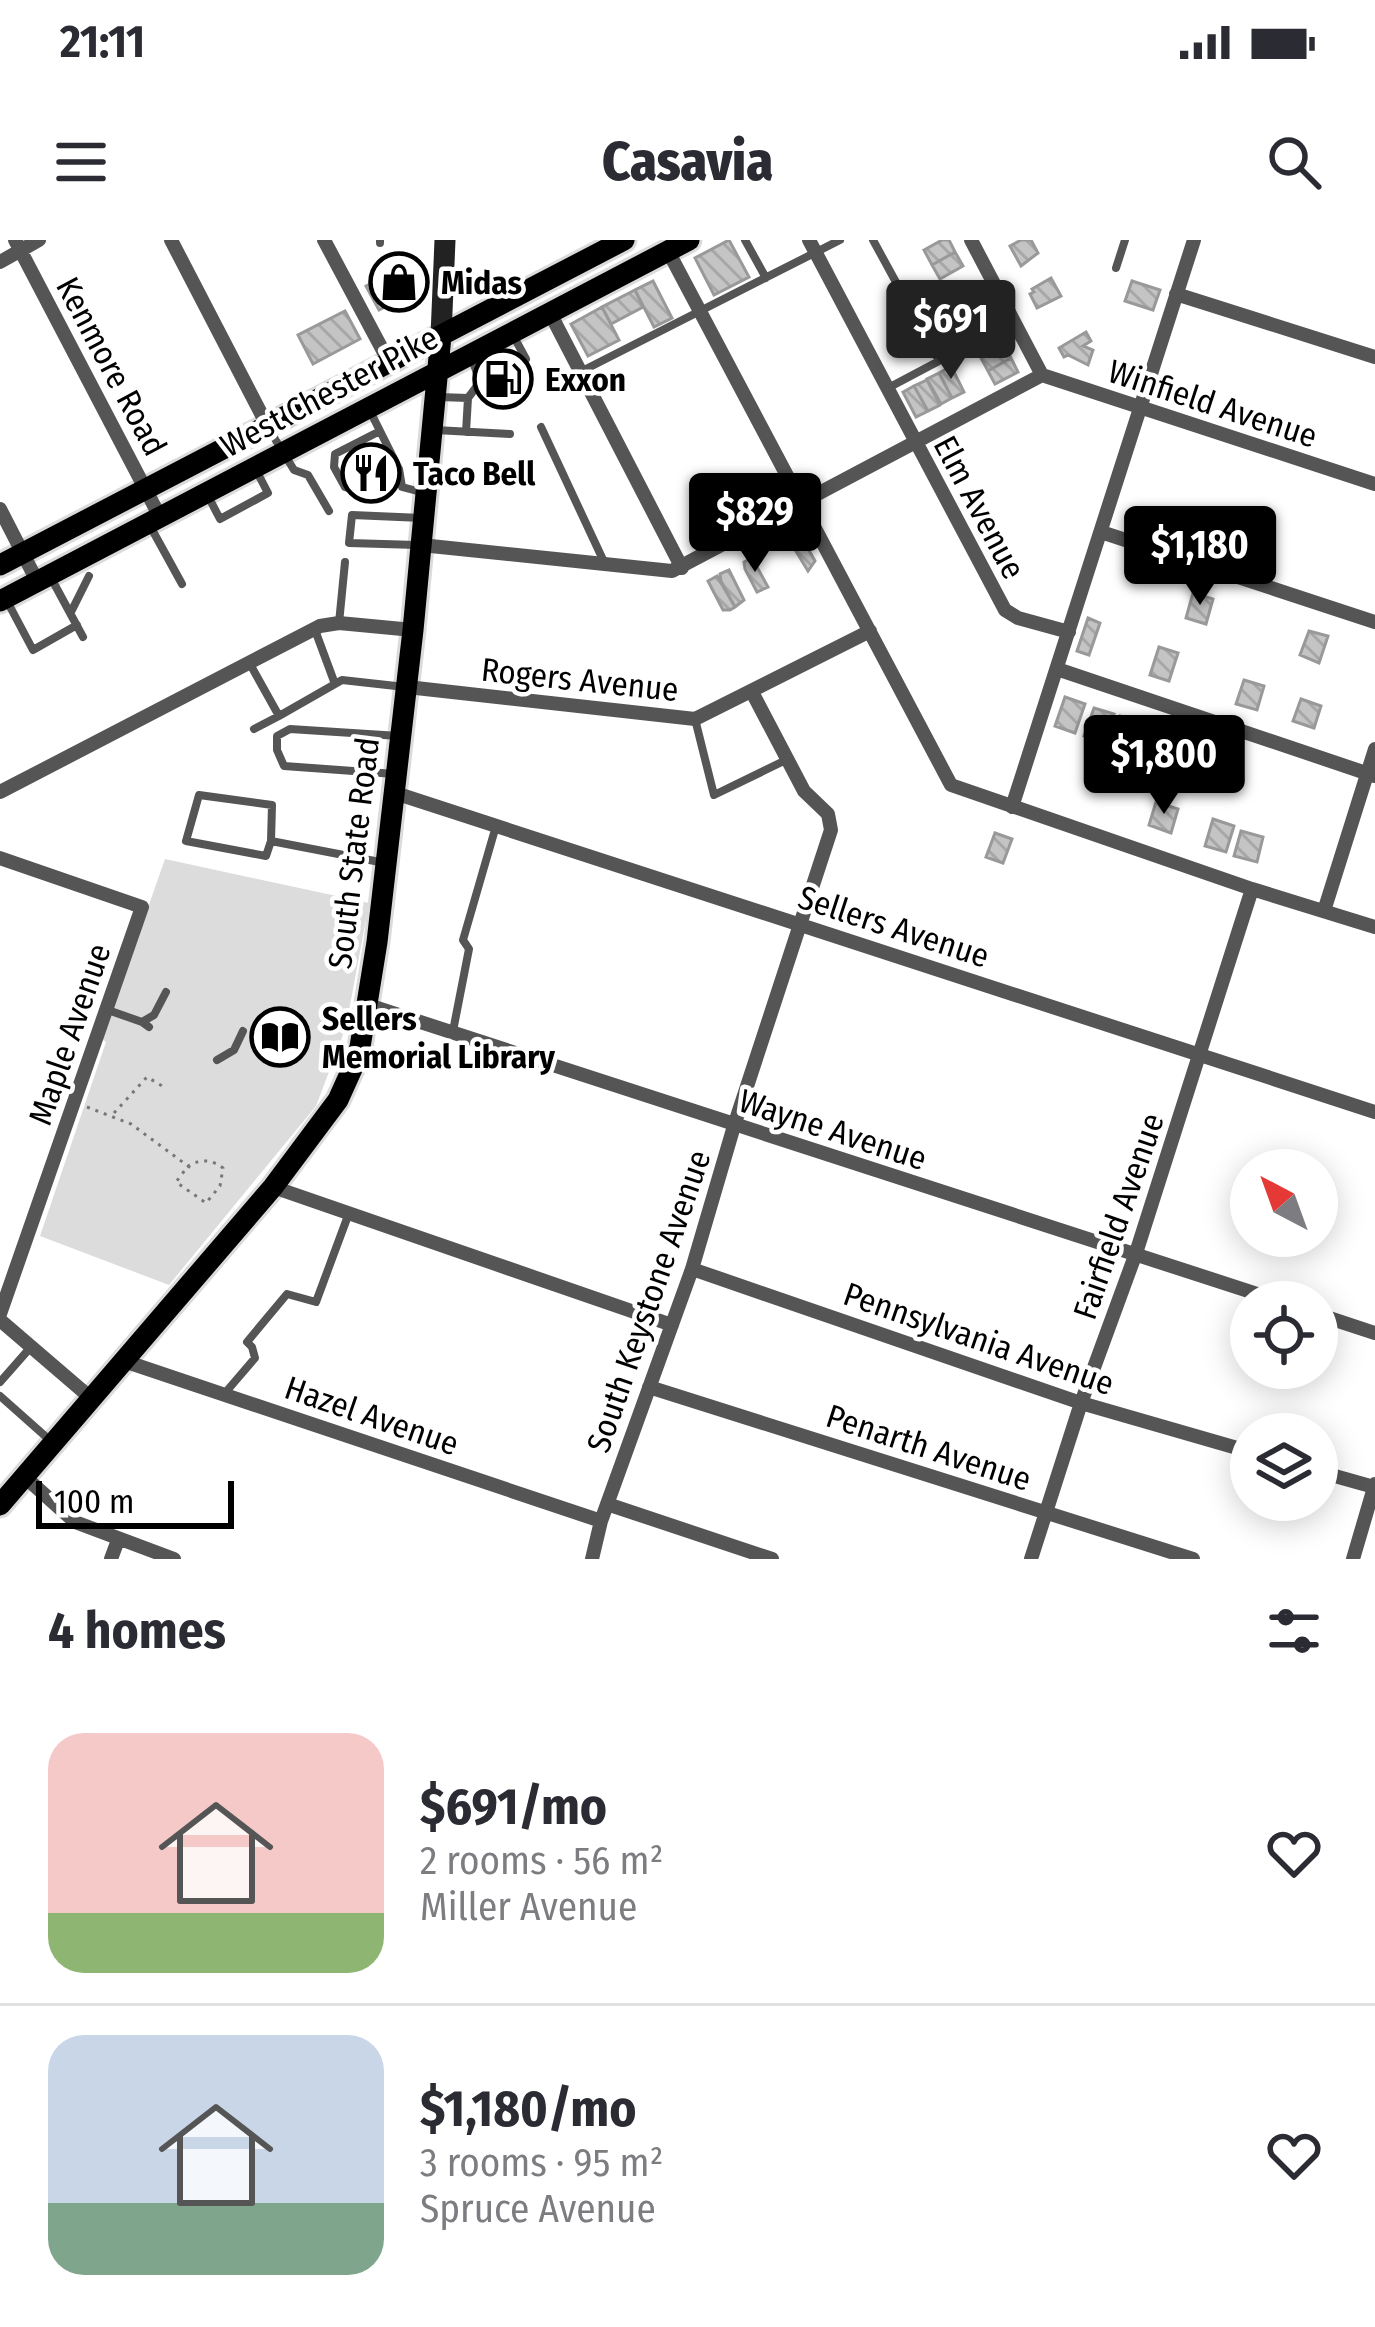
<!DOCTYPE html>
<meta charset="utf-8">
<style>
:root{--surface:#fff;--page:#f2f2f3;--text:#2b2b33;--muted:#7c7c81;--line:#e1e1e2;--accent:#000}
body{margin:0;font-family:"Fira Sans Condensed",sans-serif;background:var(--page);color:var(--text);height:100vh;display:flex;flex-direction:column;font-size:45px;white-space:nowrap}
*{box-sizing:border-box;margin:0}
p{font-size:39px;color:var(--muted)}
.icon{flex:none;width:66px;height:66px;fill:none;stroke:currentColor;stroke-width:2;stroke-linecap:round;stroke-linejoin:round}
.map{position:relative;height:1319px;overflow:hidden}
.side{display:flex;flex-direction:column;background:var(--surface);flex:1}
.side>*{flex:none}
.needle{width:78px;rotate:319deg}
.fabs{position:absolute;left:1230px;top:909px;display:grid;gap:24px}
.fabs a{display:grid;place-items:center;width:108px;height:108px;border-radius:50%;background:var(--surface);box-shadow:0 6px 30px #0003;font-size:60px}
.scale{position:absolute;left:36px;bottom:30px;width:198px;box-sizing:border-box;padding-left:12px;border:6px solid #000;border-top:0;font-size:33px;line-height:42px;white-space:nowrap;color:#000;-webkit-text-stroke:9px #fff;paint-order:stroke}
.price{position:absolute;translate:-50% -102px;padding:0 27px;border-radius:12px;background:var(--accent);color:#fff;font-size:39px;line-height:78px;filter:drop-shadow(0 3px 6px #0008)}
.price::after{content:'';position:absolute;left:50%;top:72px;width:36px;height:27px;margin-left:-18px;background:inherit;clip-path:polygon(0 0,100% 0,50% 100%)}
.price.selected{background:#222;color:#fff}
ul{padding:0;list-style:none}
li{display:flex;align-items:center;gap:36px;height:300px;padding:0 48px}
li+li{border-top:3px solid var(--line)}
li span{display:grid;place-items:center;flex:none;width:336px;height:240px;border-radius:36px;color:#555}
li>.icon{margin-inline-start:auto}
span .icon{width:144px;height:144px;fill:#fffc;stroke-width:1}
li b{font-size:51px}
h2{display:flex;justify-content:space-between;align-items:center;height:144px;padding:0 48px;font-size:51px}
.status{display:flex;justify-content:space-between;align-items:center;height:84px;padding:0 60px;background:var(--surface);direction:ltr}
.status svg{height:33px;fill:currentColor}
header{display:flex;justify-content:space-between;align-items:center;height:156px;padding:0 48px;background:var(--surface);font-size:54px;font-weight:800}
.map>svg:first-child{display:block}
</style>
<div class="status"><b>21:11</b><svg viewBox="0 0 49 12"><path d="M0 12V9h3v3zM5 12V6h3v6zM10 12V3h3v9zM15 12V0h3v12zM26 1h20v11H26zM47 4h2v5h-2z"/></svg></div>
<header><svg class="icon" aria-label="menu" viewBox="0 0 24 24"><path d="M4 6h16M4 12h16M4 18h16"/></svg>Casavia<svg class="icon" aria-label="search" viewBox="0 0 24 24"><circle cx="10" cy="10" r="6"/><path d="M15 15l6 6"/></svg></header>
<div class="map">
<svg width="1375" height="1319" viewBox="0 0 1375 1319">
<defs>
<pattern id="building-back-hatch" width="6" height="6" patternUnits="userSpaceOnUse" patternTransform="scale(3)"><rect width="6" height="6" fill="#c4c4c4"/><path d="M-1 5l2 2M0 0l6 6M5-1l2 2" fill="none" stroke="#a7a7a7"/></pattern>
</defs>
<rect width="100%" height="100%" fill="#fff"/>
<!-- green -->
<path fill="#dcdcdc" d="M165,619L369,663L346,787L316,866L169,1045L40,996L106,802L102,799Z"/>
<!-- building -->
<path fill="url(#building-back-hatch)" stroke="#999" stroke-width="3" d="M729,0L749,37L714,55L695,18Z
M942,0H949L955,12L932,25L924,10Z
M1021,0H1031L1038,13L1021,26L1010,6Z
M955,12L963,26L940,39L932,25Z
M416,19L426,45L379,70L366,46Z
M1051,38L1061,56L1037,68L1030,54L1034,52L1032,49Z
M653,41L672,78L654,87L635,50Z
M1132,41L1160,50L1153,70L1125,61Z
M635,50L643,67L611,84L602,67Z
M602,67L619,100L588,116L571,84Z
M985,70L993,84L969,95L962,82Z
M345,71L360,99L313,124L298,95Z
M993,84L999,97L976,109L969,95Z
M1086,92L1091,101L1083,106L1093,110L1088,125L1068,115L1064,117L1059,108Z
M1004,105L1011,118L988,131L981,118Z
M1011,118L1018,132L995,144L988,131Z
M503,122L517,150L503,157L489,129Z
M951,126L964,152L952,158L939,133Z
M939,133L952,158L941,164L927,139Z
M927,140L940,165L928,171L914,146Z
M914,146L928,171L916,177L903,152Z
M383,217L391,231L359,248L351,234Z
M799,293L815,321L808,331L791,303L790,298Z
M752,318L768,347L757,352L745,329L744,322Z
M729,330L744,360L735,367L721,341L720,334Z
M717,336L735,367L730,370H723L708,341Z
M1193,353L1213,359L1206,384L1186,378Z
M1088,378L1100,383L1089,415L1077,411Z
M1309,391L1328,396L1319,423L1300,415Z
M1159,407L1178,413L1169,441L1150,435Z
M1244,440L1264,446L1257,470L1236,464Z
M1065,457L1085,464L1075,493L1055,486Z
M1301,459L1321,466L1314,488L1293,481Z
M1094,468L1114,474L1105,502L1084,496Z
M1120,476L1141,482L1132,511L1112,505Z
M1179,495L1198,501L1189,530L1170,524Z
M1156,562L1178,569L1171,593L1149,585Z
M1213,579L1234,586L1226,612L1205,606Z
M1241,591L1263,597L1257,622L1234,616Z
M995,593L1012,599L1003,623L986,617Z"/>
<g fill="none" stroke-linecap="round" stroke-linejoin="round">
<defs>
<path id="primary" d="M0,325L624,0
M0,361L689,0
M0,1265L273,947L338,860L352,829L360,807L377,702L413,390L441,96"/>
</defs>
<!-- primary casing -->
<use href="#primary" stroke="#dbdbdb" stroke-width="27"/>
<!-- path -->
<path stroke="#777" stroke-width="3" stroke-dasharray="3 6" stroke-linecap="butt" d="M87,867L131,884L188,926C201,919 211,919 223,928L220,946L206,963L176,942L188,926L192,929
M114,873L147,837L164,847"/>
<!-- service -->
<path stroke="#555" stroke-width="8" d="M745,0L766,38
M873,0L939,121L888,148
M380,3V0
M1116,28L1125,0
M582,131L840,0
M480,142L526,119L514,97
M439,157L468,158
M369,169L399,229L402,247L421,252
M267,186L294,230L308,235L329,271
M541,187L605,324
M435,190L510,194
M380,191L335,214L334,227L345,247L357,251L399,229
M466,192L468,158L480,142L471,116
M207,254L220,279L268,253L255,228
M149,284L182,344
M417,305L349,303L352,275L422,278
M50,336L83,397
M7,361L33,410L77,385
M71,372L89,336
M339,383L345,322
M315,390L335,444
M250,424L279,476L254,489
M279,476L342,440L405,447
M695,479L714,555L786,520
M395,534L284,526L277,510V496L290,489L399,496
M271,601L272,565L199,555L186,601L266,616L271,601L385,623
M105,769L142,782
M149,787L142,782L154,775L166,752
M453,791L469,709L463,700L496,586
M217,820L234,810L243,791
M0,1142L30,1108
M225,1153L255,1118L252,1107L247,1102L287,1054L316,1062L349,973
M0,1156L53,1203"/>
<!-- minor -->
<path stroke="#555" stroke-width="14" d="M15,0L160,277
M171,0L267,185
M324,0L389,122
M809,0L1005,370L1018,378L1069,392
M971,0L1042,135L1375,244
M668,11L951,545L1252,649L1375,687
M0,22L39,0
M1176,54L1375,117
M550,73L682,328
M0,269L37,341
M1101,292L1375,382
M421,305L672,331L1042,135
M1057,429L1375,536
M407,447L695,479L870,391
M0,552L320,386L339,383L413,390
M395,553L1375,872
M1012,567L1194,0
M0,618L142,667L0,1074
M1324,671L1375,509
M368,765L1282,1062
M273,947L672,1085
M692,1029L1081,1163L1251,1212
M1317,1074L1375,1093
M0,1080L92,1159
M124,1121L601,1281
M649,1147L1193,1319
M1317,1231L1374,1247
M25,1237L75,1282L174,1319
M607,1264L772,1319
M111,1319L118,1300
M592,1319L601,1281L692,1029L734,886L831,590L828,574L804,551L752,452
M1031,1319L1081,1163L1136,1013L1252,649
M1353,1319L1375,1244"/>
<!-- secondary -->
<path stroke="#222" stroke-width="21" d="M441,96L445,0"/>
<!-- primary -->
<use href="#primary" stroke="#000" stroke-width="21"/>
</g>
<!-- icons -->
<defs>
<symbol id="shop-ring" viewBox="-11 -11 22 22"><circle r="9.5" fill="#fff" stroke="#000" stroke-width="1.5"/><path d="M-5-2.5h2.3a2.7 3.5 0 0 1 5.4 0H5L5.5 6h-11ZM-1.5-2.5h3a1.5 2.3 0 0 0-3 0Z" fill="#000"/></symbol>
<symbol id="fuel-ring" viewBox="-11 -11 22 22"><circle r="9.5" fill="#fff" stroke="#000" stroke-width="1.5"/><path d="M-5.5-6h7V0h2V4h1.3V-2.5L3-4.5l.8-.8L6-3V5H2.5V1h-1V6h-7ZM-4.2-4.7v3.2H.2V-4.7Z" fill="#000"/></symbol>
<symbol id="restaurant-ring" viewBox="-11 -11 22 22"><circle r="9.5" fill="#fff" stroke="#000" stroke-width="1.5"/><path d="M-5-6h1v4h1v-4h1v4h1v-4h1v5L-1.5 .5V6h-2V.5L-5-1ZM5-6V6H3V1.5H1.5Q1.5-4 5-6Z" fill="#000"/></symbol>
<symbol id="library-ring" viewBox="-11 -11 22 22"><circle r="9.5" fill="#fff" stroke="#000" stroke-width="1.5"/><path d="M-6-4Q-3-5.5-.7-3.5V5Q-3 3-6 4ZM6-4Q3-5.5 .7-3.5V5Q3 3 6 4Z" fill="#000"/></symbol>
</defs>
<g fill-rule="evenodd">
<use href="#shop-ring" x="366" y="9" width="66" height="66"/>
<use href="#fuel-ring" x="470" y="106" width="66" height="66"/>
<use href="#restaurant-ring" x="338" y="200" width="66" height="66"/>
<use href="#library-ring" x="247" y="764" width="66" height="66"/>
</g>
<g text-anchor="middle" stroke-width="9" stroke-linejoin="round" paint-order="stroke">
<!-- poi labels -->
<g font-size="33" font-weight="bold" fill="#000" stroke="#fff" text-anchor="start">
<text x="441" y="54">Midas</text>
<text x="545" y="151">Exxon</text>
<text x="413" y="245">Taco Bell</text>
<text x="322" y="790">Sellers<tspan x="322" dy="38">Memorial Library</tspan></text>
</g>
<!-- street labels -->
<g font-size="33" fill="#000" stroke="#fff">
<text transform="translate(112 126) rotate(62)" y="12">Kenmore Road</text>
<text transform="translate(329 151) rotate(-28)" y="12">West Chester Pike</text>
<text transform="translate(1213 163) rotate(18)" y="12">Winfield Avenue</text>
<text transform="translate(980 267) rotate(62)" y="12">Elm Avenue</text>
<text transform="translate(580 439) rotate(6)" y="12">Rogers Avenue</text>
<text transform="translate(353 613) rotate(-83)" y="12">South State Road</text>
<text transform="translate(894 686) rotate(18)" y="12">Sellers Avenue</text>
<text transform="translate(69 794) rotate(-71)" y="12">Maple Avenue</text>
<text transform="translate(833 889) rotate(18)" y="12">Wayne Avenue</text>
<text transform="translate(1118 976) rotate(-71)" y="12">Fairfield Avenue</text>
<text transform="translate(648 1061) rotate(-71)" y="12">South Keystone Avenue</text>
<text transform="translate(979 1098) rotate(19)" y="12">Pennsylvania Avenue</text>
<text transform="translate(372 1175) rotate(19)" y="12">Hazel Avenue</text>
<text transform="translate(929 1207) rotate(18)" y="12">Penarth Avenue</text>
</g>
</g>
</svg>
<div class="fabs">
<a><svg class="needle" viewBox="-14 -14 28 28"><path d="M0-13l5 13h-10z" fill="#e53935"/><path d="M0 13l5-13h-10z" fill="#7c7c81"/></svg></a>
<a><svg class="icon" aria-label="locate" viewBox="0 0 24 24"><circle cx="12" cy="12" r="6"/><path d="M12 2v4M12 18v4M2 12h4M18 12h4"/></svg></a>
<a><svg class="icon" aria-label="layers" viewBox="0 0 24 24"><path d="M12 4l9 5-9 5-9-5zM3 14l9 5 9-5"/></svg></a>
</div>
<div class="scale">100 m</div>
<b class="price selected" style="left:951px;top:142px">$691</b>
<b class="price" style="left:755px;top:335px">$829</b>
<b class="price" style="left:1200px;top:368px">$1,180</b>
<b class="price" style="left:1164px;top:577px">$1,800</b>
</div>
<section class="side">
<h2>4 homes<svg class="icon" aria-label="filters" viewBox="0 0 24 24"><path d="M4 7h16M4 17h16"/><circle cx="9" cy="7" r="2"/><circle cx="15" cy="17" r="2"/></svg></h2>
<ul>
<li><span style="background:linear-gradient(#f6c9c9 75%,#8fb573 0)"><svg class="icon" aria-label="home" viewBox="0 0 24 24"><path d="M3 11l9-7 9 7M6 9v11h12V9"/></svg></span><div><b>$691/mo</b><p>2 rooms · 56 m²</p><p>Miller Avenue</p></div><svg class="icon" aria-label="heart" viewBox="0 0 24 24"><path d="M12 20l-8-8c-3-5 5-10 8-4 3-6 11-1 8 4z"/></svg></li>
<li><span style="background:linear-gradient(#c9d6e8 70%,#7fa58c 0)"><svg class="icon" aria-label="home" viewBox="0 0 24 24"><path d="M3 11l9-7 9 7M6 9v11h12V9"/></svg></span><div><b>$1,180/mo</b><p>3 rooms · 95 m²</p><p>Spruce Avenue</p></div><svg class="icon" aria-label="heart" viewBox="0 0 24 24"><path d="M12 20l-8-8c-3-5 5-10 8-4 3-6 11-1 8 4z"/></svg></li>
</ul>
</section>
